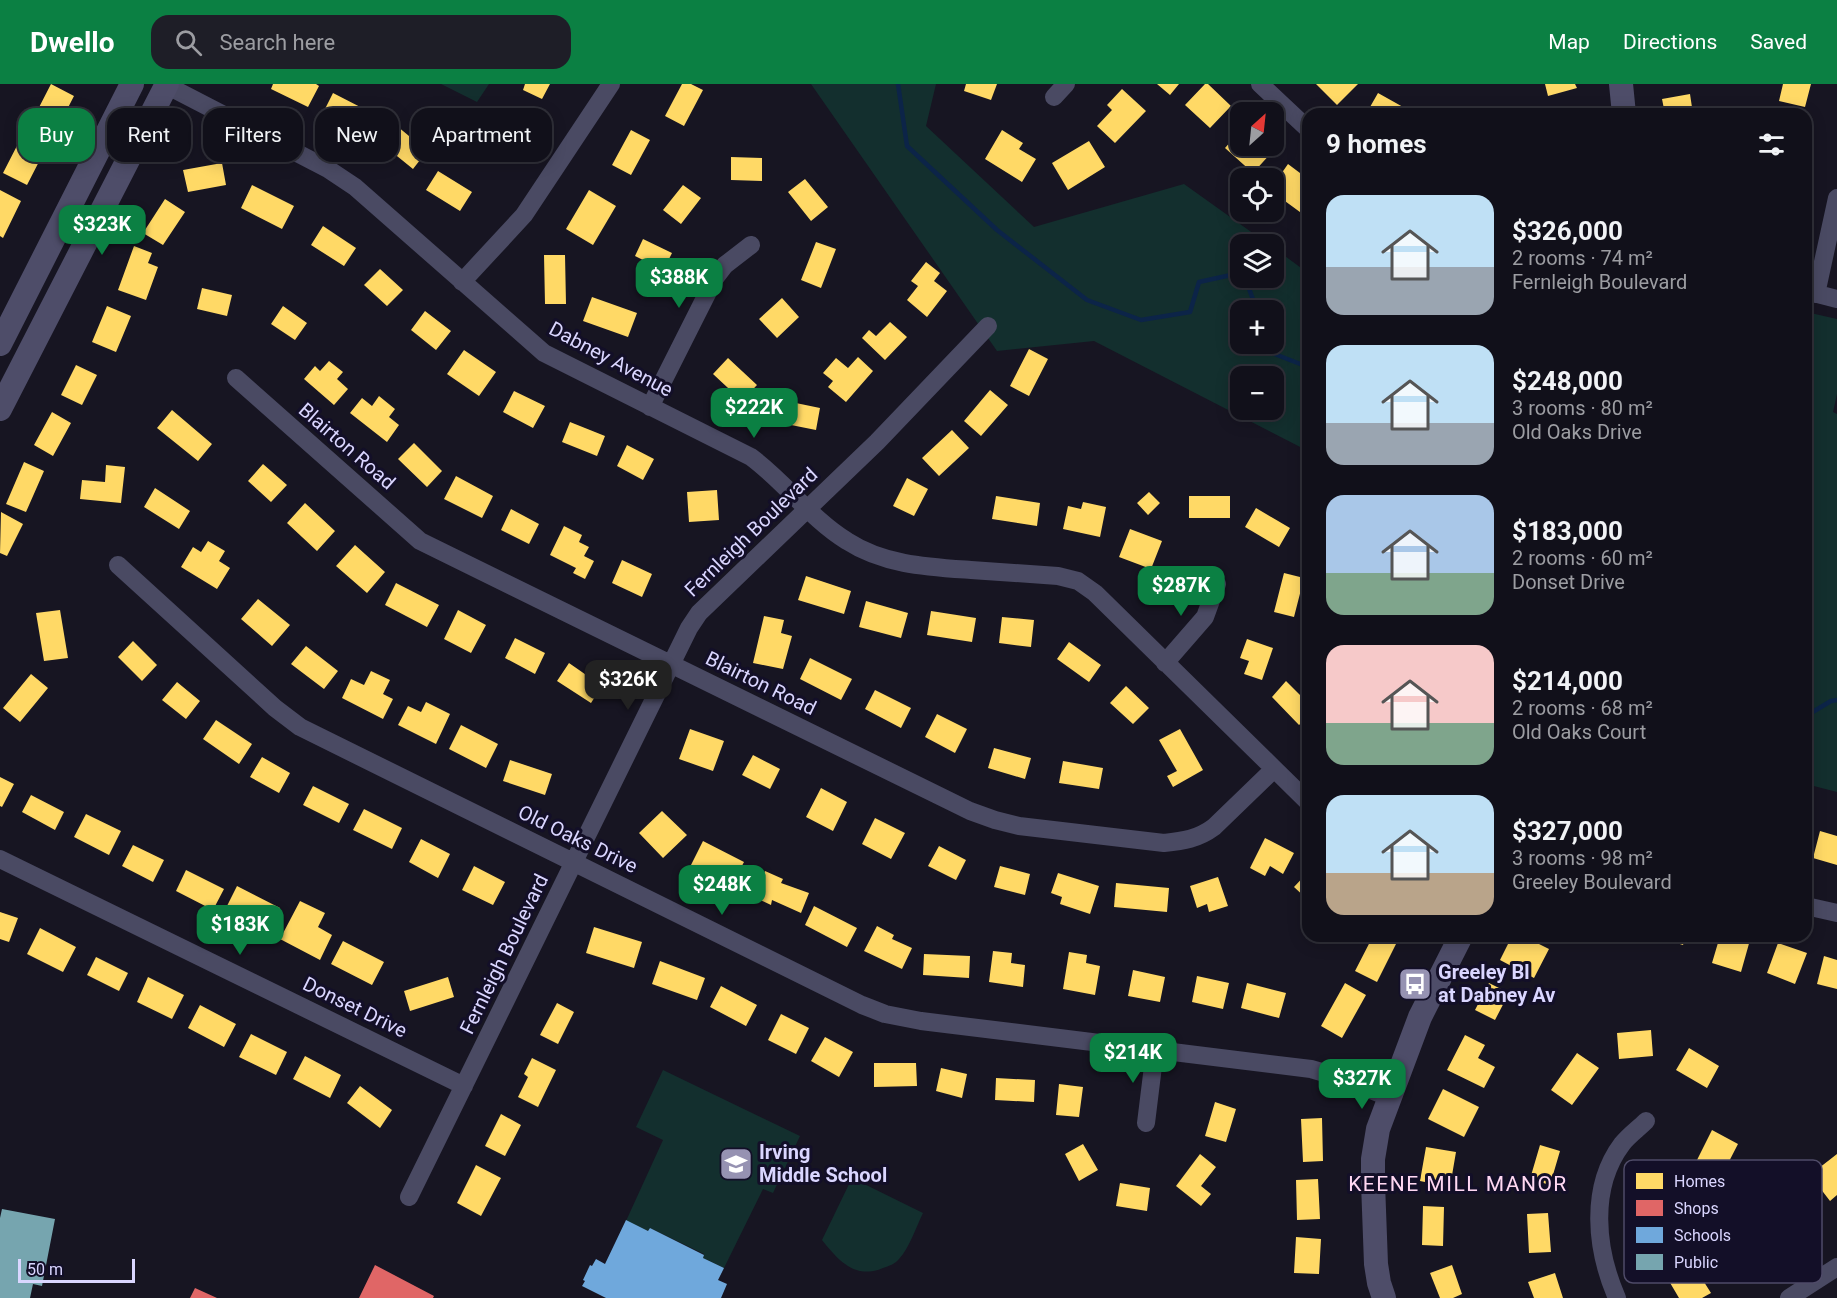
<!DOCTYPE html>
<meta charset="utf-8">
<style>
:root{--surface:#11101a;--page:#1e1e27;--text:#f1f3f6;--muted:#9c9da2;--line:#303039;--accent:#0b8043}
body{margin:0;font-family:Roboto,sans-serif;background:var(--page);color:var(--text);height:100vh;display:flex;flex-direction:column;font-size:22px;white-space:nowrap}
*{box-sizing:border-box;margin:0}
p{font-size:20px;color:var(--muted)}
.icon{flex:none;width:33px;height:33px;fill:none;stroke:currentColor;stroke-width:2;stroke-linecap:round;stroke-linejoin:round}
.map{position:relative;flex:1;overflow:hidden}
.side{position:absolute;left:1302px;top:24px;width:510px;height:834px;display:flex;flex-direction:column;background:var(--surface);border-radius:18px;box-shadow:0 3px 15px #0003,0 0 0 2px var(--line)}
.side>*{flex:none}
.top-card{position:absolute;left:18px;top:24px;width:570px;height:54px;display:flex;gap:12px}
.needle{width:39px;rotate:27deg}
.controls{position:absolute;left:1230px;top:18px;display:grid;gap:12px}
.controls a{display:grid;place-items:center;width:54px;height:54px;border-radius:12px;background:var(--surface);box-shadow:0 3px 15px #0003,0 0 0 2px var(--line);font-size:30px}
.scale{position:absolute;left:18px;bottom:15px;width:117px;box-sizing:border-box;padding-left:6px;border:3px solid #dad6ff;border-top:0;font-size:16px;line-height:21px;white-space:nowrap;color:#dad6ff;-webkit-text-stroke:4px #130f28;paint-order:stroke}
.price{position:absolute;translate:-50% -51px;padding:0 14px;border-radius:12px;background:var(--accent);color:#fff;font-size:20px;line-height:39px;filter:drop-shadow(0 2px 3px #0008)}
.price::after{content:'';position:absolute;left:50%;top:36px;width:18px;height:14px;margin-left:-9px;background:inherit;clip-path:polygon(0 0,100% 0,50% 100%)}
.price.selected{background:#222;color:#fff}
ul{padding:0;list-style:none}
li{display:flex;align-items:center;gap:18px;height:150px;padding:0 24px}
li span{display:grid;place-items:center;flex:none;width:168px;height:120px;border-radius:18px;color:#555}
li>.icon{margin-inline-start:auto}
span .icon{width:72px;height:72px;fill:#fffc;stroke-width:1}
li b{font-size:26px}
h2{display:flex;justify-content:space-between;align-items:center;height:72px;padding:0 24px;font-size:26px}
.pill{padding:0 21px;border-radius:18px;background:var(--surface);box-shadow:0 3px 15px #0003,0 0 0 2px var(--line);font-size:21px;line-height:54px}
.pill.selected{background:var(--accent);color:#fff}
header{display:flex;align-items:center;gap:36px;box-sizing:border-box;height:84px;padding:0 30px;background:var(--accent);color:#fff}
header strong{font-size:28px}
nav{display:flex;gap:33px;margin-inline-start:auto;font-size:21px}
.search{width:420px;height:54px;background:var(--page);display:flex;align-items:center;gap:15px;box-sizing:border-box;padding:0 21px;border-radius:18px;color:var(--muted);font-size:22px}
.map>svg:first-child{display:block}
</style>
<header>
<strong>Dwello</strong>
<div class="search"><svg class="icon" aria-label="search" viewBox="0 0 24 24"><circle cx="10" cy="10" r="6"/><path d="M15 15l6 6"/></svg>Search here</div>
<nav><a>Map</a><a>Directions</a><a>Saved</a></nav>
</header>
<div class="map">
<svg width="1837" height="1214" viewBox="0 0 1837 1214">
<rect width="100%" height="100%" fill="#171522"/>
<!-- green -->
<path fill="#132f2e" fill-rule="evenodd" d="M441,0H489L477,18Z
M811,0H936L926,42L1034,143L1184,100L1268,160H1240V194H1274V164L1308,189V367L1094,257L997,267ZM1240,226H1274V260H1240ZM1240,292H1274V326H1240Z
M1806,228L1837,235V310L1833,328L1837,330V708L1806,700Z
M663,986L800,1052L773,1109L763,1105L724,1184L703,1174L704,1170L650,1144L648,1147L626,1137L663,1056L636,1043Z
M852,1094L923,1129C916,1143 910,1163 899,1175C895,1180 889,1182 883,1184C855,1196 838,1176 822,1156Z"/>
<!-- homes -->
<path fill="#ffd966" d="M51,0L74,12L55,49L32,37Z
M273,0H316L319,2L308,23L271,5Z
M525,0H550L542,15L523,6Z
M682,0H691L703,6L684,42L665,32Z
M966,0H997L991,16L964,7Z
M1157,0H1179L1170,11Z
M1205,0H1208L1231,22L1210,44L1185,21Z
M1316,0H1358L1337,21Z
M1545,0H1575L1577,4L1548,12Z
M1783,0H1811L1805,23L1779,17Z
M1122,5L1146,27L1115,59L1097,42L1112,26L1107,21Z
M333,9L370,28L359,48L323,29Z
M1378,9L1412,28L1411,30H1366Z
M1690,10L1693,30H1665L1662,15Z
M500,28L523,40L504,76L481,65Z
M391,37L427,67L413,85L376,55Z
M631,46L650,56L631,91L612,81Z
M1002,46L1023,59L1019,65L1036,75L1022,98L985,75Z
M1240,47V62H1267L1273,67L1253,89L1225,64Z
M22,52L46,64L27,101L3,89Z
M1089,57L1105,83L1068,106L1052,79Z
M731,73L762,74V97L731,96Z
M222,79L226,101L188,108L183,86Z
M1288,80L1308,95V125L1304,131L1274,109V100Z
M438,87L472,108L460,127L426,106Z
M805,95L828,123L811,137L788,108Z
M252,101L294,122L282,145L241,124Z
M683,101L701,114L681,140L663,126Z
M0,106L21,117L3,154L0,152Z
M589,106L616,122L593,161L566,145Z
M165,115L185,128L163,161L143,149Z
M323,142L356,164L344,182L311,161Z
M643,155L672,169L658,197L638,187L643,176L635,172Z
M816,158L836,165L821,204L801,196Z
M134,162L152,169L148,179L158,183L146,216L118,206Z
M544,171H565L566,220H545Z
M926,178L940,189L934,197L947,207L927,233L907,216L918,202L911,197Z
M380,185L403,206L387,222L364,201Z
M202,204L232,211L227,232L197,225Z
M592,213L637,229L628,253L583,237Z
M782,214L799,233L777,254L759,235Z
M107,222L131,232L116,268L92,258Z
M283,222L307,239L295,256L271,240Z
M425,227L451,247L436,266L411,246Z
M890,238L907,253L885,276L862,254L869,246L876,252Z
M1029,265L1048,275L1029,312L1010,302Z
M464,266L496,288L479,312L447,290Z
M858,273L873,287L846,318L828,303L833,297L823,289L836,274L848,284Z
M728,274L757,301L742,317L713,290Z
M329,277L343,288L337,295L348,305L334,321L304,295L315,282L320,287Z
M76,281L97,291L82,321L61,311Z
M990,306L1008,321L981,352L964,337Z
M514,307L545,322L533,344L503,328Z
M379,312L395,325L389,333L399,341L387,358L350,329L362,314L372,322Z
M791,318L820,324L816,346L786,340Z
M172,326L212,360L198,377L157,344Z
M52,328L71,339L53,372L34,361Z
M570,338L605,352L597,372L562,358Z
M952,346L969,364L939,392L922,374Z
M414,359L442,387L427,403L398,375Z
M627,361L654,375L643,396L617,382Z
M24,378L44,387L26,428L6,420Z
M263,380L287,401L271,418L248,397Z
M106,381L125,383L121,419L80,415L82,396L105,398Z
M456,392L493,412L482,434L444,415Z
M907,394L928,405L914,432L893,422Z
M155,404L190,427L179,445L144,423Z
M717,406L719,436L689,438L687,408Z
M1149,408L1160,419L1148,431L1137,419Z
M996,412L1040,419L1037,442L992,435Z
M1189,412H1230V434H1189Z
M1083,418L1106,423L1100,453L1063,445L1068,422L1081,425Z
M305,419L335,447L317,467L287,439Z
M1256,424L1290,444L1279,463L1245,443Z
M511,425L539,440L529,460L501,446Z
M1,428L23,440L7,472L0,469Z
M564,442L582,451L579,458L589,463L584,472L594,477L585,495L573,489L576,484L550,471Z
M1130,445L1162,457L1151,485L1119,473Z
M208,457L225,467L219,477L230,484L217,505L181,483L193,463L201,468Z
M355,461L385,488L367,509L336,482Z
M622,476L652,490L642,513L612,499Z
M1284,489L1304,494L1294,533L1274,528Z
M806,492L851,507L844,530L798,516Z
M396,499L439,521L427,543L385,521Z
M258,515L290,541L272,562L241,535Z
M866,517L908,529L901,554L859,543Z
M60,526L68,574L44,577L36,529Z
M458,526L486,541L471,569L444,555Z
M931,527L976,534L972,558L927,551Z
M764,532L784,536L781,549L792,552L783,585L753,579Z
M1002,533L1034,536L1031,563L999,559Z
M515,554L545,569L535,590L505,574Z
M1247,555L1273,564L1262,596L1244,590L1249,577L1240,574Z
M133,557L157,581L142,597L118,573Z
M1069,558L1101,581L1089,598L1057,575Z
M306,562L338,587L324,605L291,580Z
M810,574L852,595L841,616L800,595Z
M569,579L602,602L591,619L557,597Z
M371,587L390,596L383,610L393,615L383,635L342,614L351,595L364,601Z
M31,590L48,604L20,638L3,624Z
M1286,597L1308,619V633L1299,641L1272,613Z
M177,598L200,617L186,635L162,616Z
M1126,602L1149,624L1133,640L1110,619Z
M875,606L911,624L901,644L865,625Z
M426,618L450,630L436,660L398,641L408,622L421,628Z
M937,630L967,645L955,669L925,653Z
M216,636L252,660L239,680L203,655Z
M461,641L498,660L486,684L449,665Z
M690,645L724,657L713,687L679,675Z
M1180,645L1203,686L1173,703L1167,692L1177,687L1159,656Z
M994,664L1031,674L1025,695L988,684Z
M753,671L780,685L770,705L742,691Z
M262,673L290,689L279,709L250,693Z
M510,676L552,690L545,711L503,697Z
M1063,677L1103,684L1099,705L1059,699Z
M0,693L14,700L2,723L0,722Z
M313,702L349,720L339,739L303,721Z
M821,704L847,718L833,747L806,733Z
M31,711L64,728L55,746L22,728Z
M364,725L402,744L392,765L353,746Z
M662,727L687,751L663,774L639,749Z
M86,730L121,747L109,771L74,753Z
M875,734L905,749L891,775L862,760Z
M1820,747L1837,752V781L1813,774Z
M1265,754L1294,769L1283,790L1270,782L1265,792L1250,784Z
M421,755L450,770L438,794L409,778Z
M703,757L744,778L731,803L690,783Z
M133,761L164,776L153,798L122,782Z
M939,762L966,776L956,796L928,782Z
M474,782L505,798L493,821L462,806Z
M1000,782L1030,790L1025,811L994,803Z
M186,786L224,805L213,826L176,807Z
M765,787L783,795L781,799L809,809L801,829L772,816L771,821L754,813Z
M1308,788V816L1294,803Z
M1058,789L1099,802L1090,830L1060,820L1062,813L1051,809Z
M1218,793L1228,822L1209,828L1207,820L1197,824L1190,802Z
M1116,799L1169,804L1167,828L1114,823Z
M237,802L280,824L269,846L226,824Z
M300,817L325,829L318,843L332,851L320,876L280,855Z
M814,822L857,844L847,863L805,841Z
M0,828L18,834L9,858L0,855Z
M877,842L894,851L892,855L912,864L902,885L864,867Z
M594,843L642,858L634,884L586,869Z
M40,844L76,863L63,888L27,870Z
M1373,852H1380L1396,860L1377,898L1355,887Z
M1512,852H1523L1549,865L1534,894L1500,876Z
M1654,852H1686L1683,861Z
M1720,852H1736L1750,856L1741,888L1712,879Z
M343,857L384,878L372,901L331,880Z
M1778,859L1807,869L1795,900L1767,889Z
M993,867L1012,869L1011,879L1025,881L1023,903L989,898Z
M1069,868L1087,871L1086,879L1100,882L1095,911L1063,905Z
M924,870L970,872L969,894L923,891Z
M1824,872L1837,876V905L1817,900Z
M96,873L128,889L119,907L87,891Z
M660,877L705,894L697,916L652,900Z
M1133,886L1165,893L1160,918L1128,912Z
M1197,892L1229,899L1223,925L1192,918Z
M148,893L184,911L172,935L137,918Z
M448,893L454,913L410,927L404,907Z
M1247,899L1286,909L1279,934L1241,924Z
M1345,899L1366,911L1342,954L1321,942Z
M1489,899L1509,909L1495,936L1475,926Z
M721,902L757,921L746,942L710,923Z
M557,919L574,928L558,960L540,951Z
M200,921L236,940L224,963L188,944Z
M781,930L809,944L796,970L768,956Z
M1651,946L1653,972L1619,975L1617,949Z
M251,950L287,968L276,991L239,973Z
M1465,951L1485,961L1478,974L1495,983L1484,1004L1447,986Z
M825,953L853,968L839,993L811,977Z
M1689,964L1719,982L1707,1004L1676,986Z
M1577,969L1599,984L1572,1021L1551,1006Z
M305,972L341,991L330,1014L293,995Z
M532,974L556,986L538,1023L518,1013L528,993L524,990Z
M874,979H916L917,1002L874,1003Z
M941,984L967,990L962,1014L936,1007Z
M996,994L1035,996L1034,1018L995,1016Z
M1059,1000L1083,1003L1079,1033L1056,1031Z
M360,1002L392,1026L380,1044L347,1019Z
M1443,1005L1479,1023L1464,1053L1428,1035Z
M1215,1018L1236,1025L1226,1058L1205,1052Z
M501,1030L521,1041L505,1072L485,1062Z
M1322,1034L1323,1077L1303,1078L1301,1035Z
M1712,1046L1738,1060L1722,1091L1696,1078Z
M1083,1060L1098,1086L1079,1097L1065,1070Z
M1540,1061L1560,1067L1550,1101L1530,1095Z
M1426,1063L1456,1068L1450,1103L1420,1097Z
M1200,1070L1216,1083L1201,1102L1211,1110L1201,1122L1176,1102Z
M1837,1070V1111L1830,1117L1810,1091Z
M476,1081L501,1094L481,1132L457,1119Z
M1318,1095L1320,1135L1297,1136L1296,1096Z
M1120,1099L1150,1104L1147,1127L1116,1122Z
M1423,1122L1444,1123L1443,1162L1422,1161Z
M1548,1129L1551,1168L1529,1169L1527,1130Z
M1296,1153L1321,1155L1319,1190L1294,1189Z
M1452,1181L1462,1210L1453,1214H1440L1430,1189Z
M1684,1188L1688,1196L1699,1190L1711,1209L1702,1214H1679L1669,1197Z
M1555,1189L1563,1214H1534L1528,1198Z"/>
<!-- shops -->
<path fill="#e06666" d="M375,1181L434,1212L433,1214H359Z
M195,1204L217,1214H190Z"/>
<!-- schools -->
<path fill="#6fa8dc" d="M626,1136L648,1147L650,1144L704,1171L703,1174L724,1184L718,1196L727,1200L721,1214H606L582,1202L585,1197L583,1196L590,1181L592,1182L596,1175L605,1180Z"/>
<!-- public -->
<path fill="#76a5af" d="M2,1125L55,1135L42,1202L33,1200L30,1214H0V1134Z"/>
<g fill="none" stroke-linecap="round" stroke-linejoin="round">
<!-- stream -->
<path stroke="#0c2448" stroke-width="4.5" d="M898,0L907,62L997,146L1087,216L1141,236L1190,228L1199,198L1240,189
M1245,194L1257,226
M1269,260L1272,269L1308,283
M1806,632L1831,617L1837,616"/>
<!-- street -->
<path stroke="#4a4a63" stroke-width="18" d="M164,0L328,85L355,103L544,269L751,373C785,398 811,435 847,457C884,481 928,483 971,486C1000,488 1029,490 1058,492L1078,497L1095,509L1308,718
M1260,0L1308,45
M1054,13L1066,0
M462,198L524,131L611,0
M1806,207L1837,215
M1816,210L1837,114
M236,294L420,457L970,727L995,736L1019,742L1164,759C1183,757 1198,755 1214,743L1274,685
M650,323L715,194L725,181L751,161
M118,481L275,624L300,643L862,921L885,930L921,937L1311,985L1335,992L1389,1013
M1165,579L1205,533L1217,500
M0,775L464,1002
M1806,822L1837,829
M1146,1039L1155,966
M409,1113L689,544L699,529L877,358L988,242
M1617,1214C1596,1166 1589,1104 1622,1060C1629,1051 1638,1045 1646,1037
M1789,1214L1837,1183"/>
<!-- secondary -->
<path stroke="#4e4d69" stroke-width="24" d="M1621,0L1624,30
M0,260L132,0
M0,325L167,0
M1384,1214L1379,1199L1376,1180L1373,1099V1075L1378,1045L1420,933L1461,852"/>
</g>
<!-- icons -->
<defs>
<symbol id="bus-square" viewBox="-11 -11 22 22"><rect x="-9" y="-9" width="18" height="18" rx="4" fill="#9692b2" stroke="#130f28"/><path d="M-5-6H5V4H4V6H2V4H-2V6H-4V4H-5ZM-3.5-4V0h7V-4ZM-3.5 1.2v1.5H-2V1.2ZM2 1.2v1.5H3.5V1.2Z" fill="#fff"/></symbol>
<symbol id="school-square" viewBox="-11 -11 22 22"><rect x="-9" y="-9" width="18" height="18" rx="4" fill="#9692b2" stroke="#130f28"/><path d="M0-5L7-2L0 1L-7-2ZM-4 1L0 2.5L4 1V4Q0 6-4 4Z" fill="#fff"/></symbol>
</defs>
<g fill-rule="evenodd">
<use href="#bus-square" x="1396" y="881" width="38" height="38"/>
<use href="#school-square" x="717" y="1061" width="38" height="38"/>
</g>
<g text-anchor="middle" stroke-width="6" stroke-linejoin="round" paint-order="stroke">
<!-- street labels -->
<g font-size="20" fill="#dad6ff" stroke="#130f28">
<text transform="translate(611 275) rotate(28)" y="7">Dabney Avenue</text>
<text transform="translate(347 362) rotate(41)" y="7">Blairton Road</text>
<text transform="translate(751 448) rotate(-44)" y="7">Fernleigh Boulevard</text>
<text transform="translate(761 599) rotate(26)" y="7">Blairton Road</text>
<text transform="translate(578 755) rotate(26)" y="7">Old Oaks Drive</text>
<text transform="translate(504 870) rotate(-64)" y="7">Fernleigh Boulevard</text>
<text transform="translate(355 923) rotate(26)" y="7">Donset Drive</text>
</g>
<!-- poi labels -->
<g font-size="20" font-weight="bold" fill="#dad6ff" stroke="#130f28" text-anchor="start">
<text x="1438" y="895">Greeley Bl<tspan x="1438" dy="23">at Dabney Av</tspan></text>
<text x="759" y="1075">Irving<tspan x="759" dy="23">Middle School</tspan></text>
</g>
<!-- neighbourhood labels -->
<g font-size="21" letter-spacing="1.5" fill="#ffd8f2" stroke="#130f28">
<text x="1458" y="1107">KEENE MILL MANOR</text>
</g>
</g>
<!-- legend -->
<rect x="1624" y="1076" width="198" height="123" rx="9" fill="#130f28" stroke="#4f4b68" stroke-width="1.5"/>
<rect x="1636" y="1089" width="27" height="16" fill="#ffd966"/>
<rect x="1636" y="1116" width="27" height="16" fill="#e06666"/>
<rect x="1636" y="1143" width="27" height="16" fill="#6fa8dc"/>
<rect x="1636" y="1170" width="27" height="16" fill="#76a5af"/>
<g font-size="16" fill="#dad6ff">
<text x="1674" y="1103">Homes</text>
<text x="1674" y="1130">Shops</text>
<text x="1674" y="1157">Schools</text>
<text x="1674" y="1184">Public</text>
</g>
</svg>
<div class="controls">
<a><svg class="needle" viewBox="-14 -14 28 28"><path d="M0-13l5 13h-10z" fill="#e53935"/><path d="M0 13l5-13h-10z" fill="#9c9da2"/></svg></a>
<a><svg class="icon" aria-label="locate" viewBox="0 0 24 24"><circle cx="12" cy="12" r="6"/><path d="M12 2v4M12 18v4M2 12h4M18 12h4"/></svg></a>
<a><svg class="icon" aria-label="layers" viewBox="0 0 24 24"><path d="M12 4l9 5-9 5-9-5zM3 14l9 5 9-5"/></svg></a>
<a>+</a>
<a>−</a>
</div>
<div class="scale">50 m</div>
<b class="price" style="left:102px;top:172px">$323K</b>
<b class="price" style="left:679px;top:225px">$388K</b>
<b class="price" style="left:754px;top:355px">$222K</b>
<b class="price" style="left:1181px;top:533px">$287K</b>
<b class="price selected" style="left:628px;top:627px">$326K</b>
<b class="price" style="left:722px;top:832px">$248K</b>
<b class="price" style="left:240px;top:872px">$183K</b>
<b class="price" style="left:1133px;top:1000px">$214K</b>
<b class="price" style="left:1362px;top:1026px">$327K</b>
<div class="top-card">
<a class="pill selected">Buy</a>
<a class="pill">Rent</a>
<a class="pill">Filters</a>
<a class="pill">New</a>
<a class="pill">Apartment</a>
</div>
<section class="side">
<h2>9 homes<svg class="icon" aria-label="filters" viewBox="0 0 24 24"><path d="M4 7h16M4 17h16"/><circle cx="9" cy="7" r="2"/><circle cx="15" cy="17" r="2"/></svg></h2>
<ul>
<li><span style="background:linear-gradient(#bfe0f5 60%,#9aa5b1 0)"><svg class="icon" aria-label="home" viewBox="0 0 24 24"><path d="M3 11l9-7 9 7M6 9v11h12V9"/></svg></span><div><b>$326,000</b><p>2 rooms · 74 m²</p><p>Fernleigh Boulevard</p></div></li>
<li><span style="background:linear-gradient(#bfe0f5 65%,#9aa5b1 0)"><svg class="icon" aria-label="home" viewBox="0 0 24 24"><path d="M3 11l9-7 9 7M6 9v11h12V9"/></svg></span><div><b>$248,000</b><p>3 rooms · 80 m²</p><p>Old Oaks Drive</p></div></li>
<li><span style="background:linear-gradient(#a9c7e8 65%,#7fa58c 0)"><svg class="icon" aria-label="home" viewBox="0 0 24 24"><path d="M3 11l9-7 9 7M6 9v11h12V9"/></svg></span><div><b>$183,000</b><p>2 rooms · 60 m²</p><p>Donset Drive</p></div></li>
<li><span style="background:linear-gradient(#f6c9c9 65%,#7fa58c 0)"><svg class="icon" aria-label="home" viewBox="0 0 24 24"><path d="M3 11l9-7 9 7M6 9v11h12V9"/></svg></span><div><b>$214,000</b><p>2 rooms · 68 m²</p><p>Old Oaks Court</p></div></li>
<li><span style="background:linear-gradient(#bfe0f5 65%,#b9a48a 0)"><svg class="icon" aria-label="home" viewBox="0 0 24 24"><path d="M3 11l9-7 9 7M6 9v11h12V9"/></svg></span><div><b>$327,000</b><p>3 rooms · 98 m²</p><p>Greeley Boulevard</p></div></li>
</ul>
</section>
</div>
